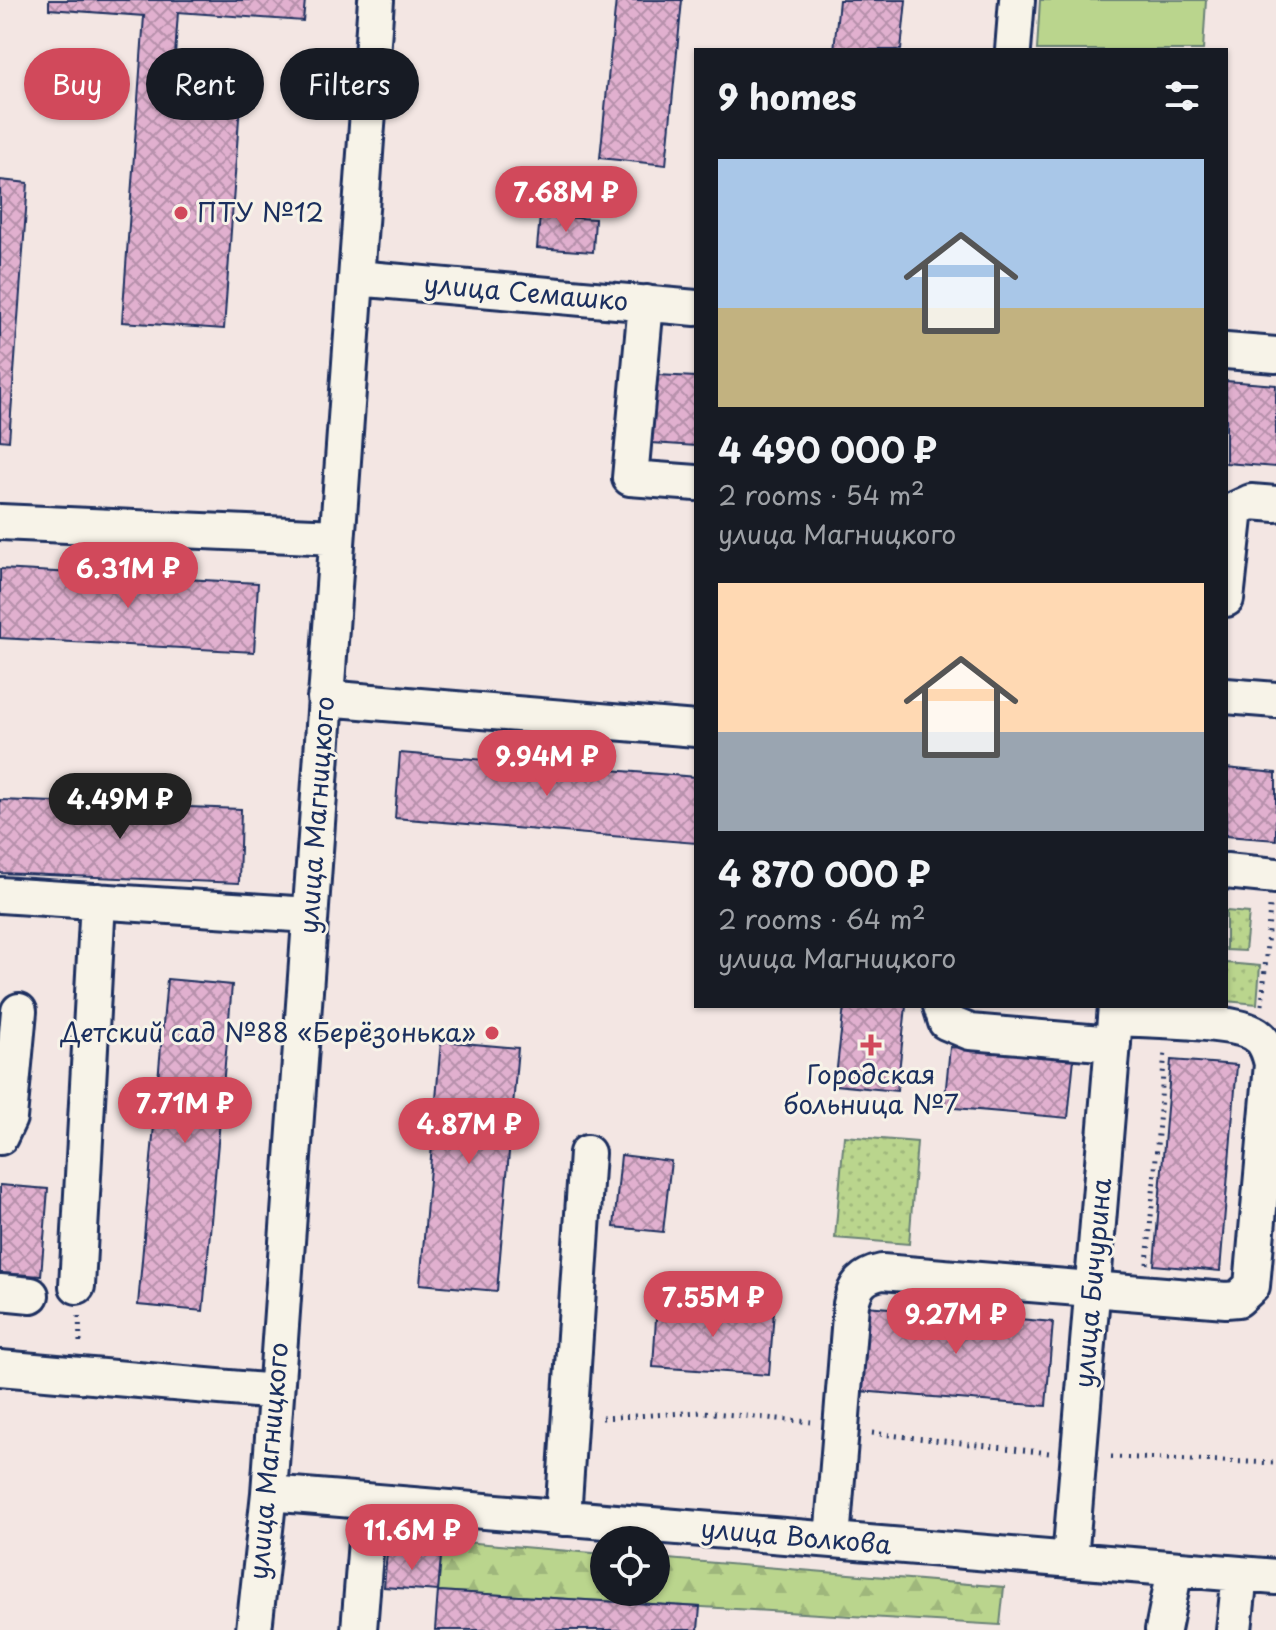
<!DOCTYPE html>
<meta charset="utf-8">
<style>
:root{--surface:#171b24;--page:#242831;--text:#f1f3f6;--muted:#9ea1a6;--accent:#d1495b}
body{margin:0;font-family:"Playpen Sans",sans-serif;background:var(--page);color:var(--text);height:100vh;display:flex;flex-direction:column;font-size:30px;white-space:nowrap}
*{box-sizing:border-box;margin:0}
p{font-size:26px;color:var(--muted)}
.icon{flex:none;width:44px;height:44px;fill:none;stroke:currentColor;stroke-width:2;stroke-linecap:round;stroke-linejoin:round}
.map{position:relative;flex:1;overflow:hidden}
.details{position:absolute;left:694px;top:48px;width:534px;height:960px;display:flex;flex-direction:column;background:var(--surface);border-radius:0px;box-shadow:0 2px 6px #0004}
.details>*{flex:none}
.top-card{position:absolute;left:24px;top:48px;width:550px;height:72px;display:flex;gap:16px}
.tools{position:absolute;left:590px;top:1526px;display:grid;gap:16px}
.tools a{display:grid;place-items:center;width:80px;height:80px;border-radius:50%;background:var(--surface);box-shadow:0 2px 6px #0004;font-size:40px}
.price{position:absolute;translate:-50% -68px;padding:0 18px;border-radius:28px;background:var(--accent);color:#fff;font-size:26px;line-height:52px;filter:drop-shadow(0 2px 4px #0008)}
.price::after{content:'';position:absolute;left:50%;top:48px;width:24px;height:18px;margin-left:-12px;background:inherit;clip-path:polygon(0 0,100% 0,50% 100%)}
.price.current{background:#222;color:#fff}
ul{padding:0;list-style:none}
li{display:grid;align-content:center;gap:16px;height:424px;padding:0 24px}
li span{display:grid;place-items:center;height:248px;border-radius:0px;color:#555}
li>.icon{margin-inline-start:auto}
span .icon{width:144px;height:144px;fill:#fffc;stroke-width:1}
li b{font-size:34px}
h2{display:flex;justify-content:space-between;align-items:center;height:96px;padding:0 24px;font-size:34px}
.pill{padding:0 28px;border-radius:36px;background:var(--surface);box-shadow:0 2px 6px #0004;font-size:28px;line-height:72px}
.pill.current{background:var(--accent);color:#fff}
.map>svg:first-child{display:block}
</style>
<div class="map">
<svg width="1276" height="1630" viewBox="0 0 1276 1630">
<defs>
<pattern id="forest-firs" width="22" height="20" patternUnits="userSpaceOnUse" patternTransform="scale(2)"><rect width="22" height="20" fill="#bad58d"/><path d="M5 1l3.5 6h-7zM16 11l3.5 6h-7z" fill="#9fb77c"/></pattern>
<pattern id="park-dots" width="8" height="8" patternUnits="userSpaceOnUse" patternTransform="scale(2)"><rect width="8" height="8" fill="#bad58d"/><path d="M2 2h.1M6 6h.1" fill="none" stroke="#9fb77c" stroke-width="1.8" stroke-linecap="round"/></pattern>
<pattern id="building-cross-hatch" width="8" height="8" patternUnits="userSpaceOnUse" patternTransform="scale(2)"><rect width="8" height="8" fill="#e1b0cf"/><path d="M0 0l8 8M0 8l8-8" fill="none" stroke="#b690ab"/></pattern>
</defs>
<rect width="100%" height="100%" fill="#f3e6e3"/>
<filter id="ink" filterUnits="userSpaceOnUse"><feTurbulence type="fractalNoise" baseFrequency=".0125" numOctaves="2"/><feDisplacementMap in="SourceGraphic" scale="16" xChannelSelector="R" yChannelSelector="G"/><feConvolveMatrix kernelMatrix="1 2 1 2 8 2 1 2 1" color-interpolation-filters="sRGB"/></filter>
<g filter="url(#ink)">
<!-- forest -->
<path fill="url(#forest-firs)" stroke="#6a8276" stroke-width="2" d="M453,1541L604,1554V1592H656V1558L1004,1587L1000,1625L438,1591L441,1556Z"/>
<!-- park -->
<path fill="url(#park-dots)" stroke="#6a8276" stroke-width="2" d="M1226,911L1249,913L1245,951L1226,950Z
M1226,963L1260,966L1257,1004L1226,1001Z
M844,1136L917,1142L909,1244L835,1238Z"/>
<!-- pitch -->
<path fill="#bad58d" stroke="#6a8276" stroke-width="2" d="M1040,0H1206L1203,50H1037Z"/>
<!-- building -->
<path fill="url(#building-cross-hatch)" stroke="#1b2f5e" stroke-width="2" d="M49,0H305L303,21L178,12L172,100L240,104L224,329L122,322L144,16L49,9Z
M616,0H682L666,165L600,158Z
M839,0H906L901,50H834Z
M0,180L28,183L9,441L0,440Z
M540,216L595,219L593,252L537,248Z
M657,375L696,377V446L652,443Z
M1226,381L1276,385V467L1226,463Z
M0,569L258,583L254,652L0,638Z
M400,753L696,777V843L395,818Z
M1226,768L1276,773V840L1226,836Z
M0,800L241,809L239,883L0,873Z
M167,979L232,985L203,1311L138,1305Z
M844,1006H906L897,1091L835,1085Z
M441,1041L518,1048L497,1291L420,1284Z
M950,1047L1074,1058L1068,1118L944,1107Z
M1171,1060L1237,1065L1220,1271L1154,1265Z
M621,1155L671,1161L663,1232L614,1227Z
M0,1185L48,1189L41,1276L0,1273Z
M657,1302L774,1311L769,1375L653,1367Z
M866,1306L1053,1322L1046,1406L859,1391Z
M387,1552L441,1556L438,1591L384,1587Z
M438,1591L700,1607L698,1630H435Z"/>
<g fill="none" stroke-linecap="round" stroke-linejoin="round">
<defs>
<path id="minor" d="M1013,50L1017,0
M356,278L696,308
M646,303L630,478L696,483
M1226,351L1276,355
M0,522L337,537
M1226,599L1236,509L1251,502L1276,504
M1226,696L1276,700
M325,698L696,729
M1226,871L1276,876
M0,895L310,915
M941,1006L946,1022L970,1032L1113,1044
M0,1137L9,1118L19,1011
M77,1286L98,901
M0,1292L31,1295
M0,1368L276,1392
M269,1493L1276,1577
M563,1518L587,1153
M832,1540L851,1304C855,1285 862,1276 882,1272L1226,1300L1238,1299L1252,1286L1272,1064C1269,1051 1265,1039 1253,1033C1230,1020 1146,1020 1115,1018
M1070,1560L1116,1006
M254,1630L269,1493L376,0
M359,1630L369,1502
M1163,1630L1175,1569
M1234,1630L1240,1574"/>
</defs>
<!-- minor casing -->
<use href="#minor" stroke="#1b2f5e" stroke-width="40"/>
<!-- path -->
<path stroke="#1b2f5e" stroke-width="5" stroke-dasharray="2 6" stroke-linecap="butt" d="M1262,1005L1270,907
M1147,1264L1165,1051
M79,1316L80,1342
M602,1418L702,1412L811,1422
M872,1433L1049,1453
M1111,1457L1276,1463"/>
<!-- minor -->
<use href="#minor" stroke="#f7f3e8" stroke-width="34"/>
</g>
</g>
<!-- markers -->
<g fill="#d1495b" stroke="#f7f3e8" stroke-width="3">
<circle cx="181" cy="213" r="8"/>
<circle cx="492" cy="1033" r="8"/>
<path d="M867 1033h8v8h8v8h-8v8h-8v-8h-8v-8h8z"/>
</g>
<g text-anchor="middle" stroke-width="6" stroke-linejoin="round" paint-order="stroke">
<!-- poi labels -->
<g font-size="26" fill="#1b2f5e" stroke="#f7f3e8" text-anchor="start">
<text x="197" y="222">ПТУ №12</text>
<text x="476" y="1042" text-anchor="end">Детский сад №88 «Берёзонька»</text>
<text x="871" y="1084" text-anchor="middle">Городская<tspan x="871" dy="30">больница №7</tspan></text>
</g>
<!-- street labels -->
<g font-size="26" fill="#1b2f5e" stroke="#f7f3e8">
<text transform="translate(526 293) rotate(5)" y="9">улица Семашко</text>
<text transform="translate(317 815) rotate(-86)" y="9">улица Магницкого</text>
<text transform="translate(1093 1283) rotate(-85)" y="9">улица Бичурина</text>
<text transform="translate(269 1461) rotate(-85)" y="9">улица Магницкого</text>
<text transform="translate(796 1537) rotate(5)" y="9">улица Волкова</text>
</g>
</g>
</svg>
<div class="tools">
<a><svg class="icon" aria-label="locate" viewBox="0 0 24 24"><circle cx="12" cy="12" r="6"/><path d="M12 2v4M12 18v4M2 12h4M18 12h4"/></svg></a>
</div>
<b class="price" style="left:566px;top:234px">7.68M ₽</b>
<b class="price" style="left:128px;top:610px">6.31M ₽</b>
<b class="price" style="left:547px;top:798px">9.94M ₽</b>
<b class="price current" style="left:120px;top:841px">4.49M ₽</b>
<b class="price" style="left:185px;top:1145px">7.71M ₽</b>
<b class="price" style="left:469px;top:1166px">4.87M ₽</b>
<b class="price" style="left:713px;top:1339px">7.55M ₽</b>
<b class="price" style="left:956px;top:1356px">9.27M ₽</b>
<b class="price" style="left:412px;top:1572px">11.6M ₽</b>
<div class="top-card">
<a class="pill current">Buy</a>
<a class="pill">Rent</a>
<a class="pill">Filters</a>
</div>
<section class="details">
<h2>9 homes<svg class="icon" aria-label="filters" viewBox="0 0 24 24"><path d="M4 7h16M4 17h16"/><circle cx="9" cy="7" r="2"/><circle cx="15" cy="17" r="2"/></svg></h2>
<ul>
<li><span style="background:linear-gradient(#a9c7e8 60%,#c2b280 0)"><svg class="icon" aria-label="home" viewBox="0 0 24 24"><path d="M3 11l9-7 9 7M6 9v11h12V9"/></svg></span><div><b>4 490 000 ₽</b><p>2 rooms · 54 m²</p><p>улица Магницкого</p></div></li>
<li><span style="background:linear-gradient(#ffd9b3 60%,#9aa5b1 0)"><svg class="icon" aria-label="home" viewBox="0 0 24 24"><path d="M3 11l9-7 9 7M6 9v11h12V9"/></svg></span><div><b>4 870 000 ₽</b><p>2 rooms · 64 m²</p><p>улица Магницкого</p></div></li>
</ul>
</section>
</div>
